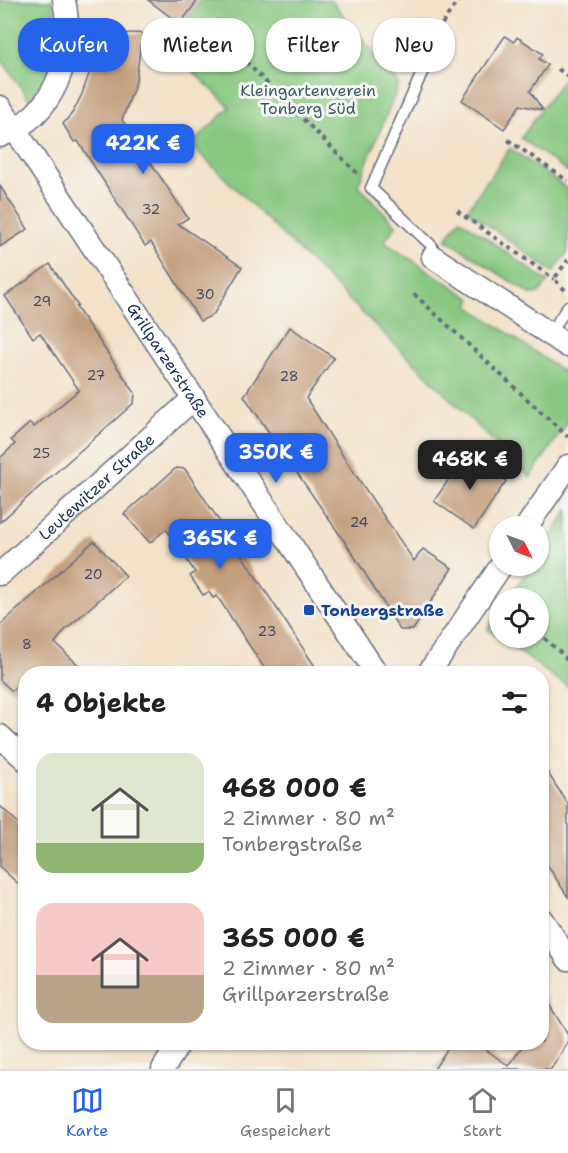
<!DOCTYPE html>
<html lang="de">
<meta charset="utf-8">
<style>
:root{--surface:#fff;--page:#f2f2f2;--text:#222;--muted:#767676;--line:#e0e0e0;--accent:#2563eb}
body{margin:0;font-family:"Shantell Sans",sans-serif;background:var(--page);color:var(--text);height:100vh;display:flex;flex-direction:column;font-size:22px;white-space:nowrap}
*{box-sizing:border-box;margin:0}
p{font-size:20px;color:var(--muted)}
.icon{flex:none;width:33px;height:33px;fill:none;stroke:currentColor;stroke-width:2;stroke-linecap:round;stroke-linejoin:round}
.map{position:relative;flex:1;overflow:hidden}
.side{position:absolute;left:18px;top:666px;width:531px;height:384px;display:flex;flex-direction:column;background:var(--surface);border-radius:24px;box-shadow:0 2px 4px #0004}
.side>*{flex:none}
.banner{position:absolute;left:18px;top:18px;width:532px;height:54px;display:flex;gap:12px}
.needle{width:39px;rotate:132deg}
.buttons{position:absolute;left:489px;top:516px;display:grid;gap:12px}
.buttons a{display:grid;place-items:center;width:60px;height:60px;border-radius:50%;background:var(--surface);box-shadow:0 2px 4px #0004;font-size:30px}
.price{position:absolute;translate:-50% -51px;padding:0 14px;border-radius:12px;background:var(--accent);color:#fff;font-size:20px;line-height:39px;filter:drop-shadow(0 2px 3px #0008)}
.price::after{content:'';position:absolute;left:50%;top:36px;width:18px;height:14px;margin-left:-9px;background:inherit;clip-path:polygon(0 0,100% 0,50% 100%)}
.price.selected{background:#222;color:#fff}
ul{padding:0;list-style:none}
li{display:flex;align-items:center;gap:18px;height:150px;padding:0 18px}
li span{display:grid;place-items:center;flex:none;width:168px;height:120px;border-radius:18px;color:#555}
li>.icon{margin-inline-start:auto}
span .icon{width:72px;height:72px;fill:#fffc;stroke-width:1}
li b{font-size:26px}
h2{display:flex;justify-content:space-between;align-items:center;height:72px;padding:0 18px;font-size:26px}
.chip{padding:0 21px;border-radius:24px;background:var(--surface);box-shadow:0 2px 4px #0004;font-size:21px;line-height:54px}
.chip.selected{background:var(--accent);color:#fff}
.tab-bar{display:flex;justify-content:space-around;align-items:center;height:84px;border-top:2px solid var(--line);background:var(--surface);font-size:16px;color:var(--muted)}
.tab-bar a{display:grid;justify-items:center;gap:3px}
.tab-bar .selected{color:var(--accent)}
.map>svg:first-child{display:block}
</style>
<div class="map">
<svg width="568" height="1069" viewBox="0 0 568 1069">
<rect width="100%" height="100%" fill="#f6f6f2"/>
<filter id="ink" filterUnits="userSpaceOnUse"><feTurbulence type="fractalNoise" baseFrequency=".0167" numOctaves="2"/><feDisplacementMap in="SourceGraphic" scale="12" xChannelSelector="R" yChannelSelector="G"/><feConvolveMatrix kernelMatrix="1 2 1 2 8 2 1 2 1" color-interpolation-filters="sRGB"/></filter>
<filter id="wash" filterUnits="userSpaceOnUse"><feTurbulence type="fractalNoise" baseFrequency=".008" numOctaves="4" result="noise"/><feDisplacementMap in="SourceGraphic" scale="24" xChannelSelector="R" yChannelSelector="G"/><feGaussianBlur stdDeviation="1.35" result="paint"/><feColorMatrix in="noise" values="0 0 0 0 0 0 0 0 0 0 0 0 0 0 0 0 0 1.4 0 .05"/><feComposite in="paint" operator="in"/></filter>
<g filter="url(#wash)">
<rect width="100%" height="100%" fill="#f3e2c9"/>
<!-- green -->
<path fill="#87c77f" stroke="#517b6e" stroke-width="1.5" d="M0,0H52C61,39 59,71 31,102L0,57Z
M200,0H331L399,84L358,185L396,225L384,242L472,299L469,306L568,375V422L530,477L191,145L230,107L179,58L187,18Z
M563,79L568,82V172L521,138Z
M510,148L568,189V251L553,272L467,210Z
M460,219L548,282L538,294H530L446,239Z
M568,510V687L487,629L499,611L500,638H538V598H508L531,566H538L539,554Z"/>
<g id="blocks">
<!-- building -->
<path fill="#c49f7e" d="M148,0H198L180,24Z
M142,33L136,81L122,120L188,218L178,224L242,267L213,315L200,321L151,242L145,246L78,141L74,142L63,124L73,112L82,94L91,68L93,34Z
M505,36L514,42L517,37L543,54L539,59L548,65L530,91L543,110L520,105L504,129L462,100Z
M0,186L28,229L0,247Z
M50,264L78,306L76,307L135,393L134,403L0,522V458L15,444L11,440L30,423L34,427L79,390L40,333L33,338L5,296Z
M290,327L334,358L306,398L347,462L414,561L423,549L452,568L413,630H400L353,554L244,396Z
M466,454L506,481L474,529L434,501Z
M176,468L185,469L320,674H268L217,596L213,598L209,592L203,595L190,576L195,572L166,529L150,543L124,514Z
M94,541L126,576L66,629L55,643L88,674H26V678L12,691L0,680V625Z
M542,764L568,804V897L542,857Z
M0,806L26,830V891L0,867Z
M542,993L568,1035V1043L551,1069H434L452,1042H475L509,1066L525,1042H542Z"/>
</g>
</g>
<g filter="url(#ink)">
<use href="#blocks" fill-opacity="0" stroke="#676e83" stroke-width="1.5"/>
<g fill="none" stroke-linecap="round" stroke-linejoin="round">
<defs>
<path id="service" d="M433,257L432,246L371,188L436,41
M550,334L568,306"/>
<g id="minor">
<path id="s1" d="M0,107L377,674"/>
<path d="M0,136C57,114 75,56 64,0"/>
<path d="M433,257L568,346"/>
<path d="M527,526L568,466"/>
<path id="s2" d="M0,574L194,398"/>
<path d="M428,674L501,566"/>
<path d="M0,736L26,760"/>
<path d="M542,920L568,959"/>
<path d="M163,1069L180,1042"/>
</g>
</defs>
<!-- service casing -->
<use href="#service" stroke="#676e83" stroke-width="13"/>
<!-- minor casing -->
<use href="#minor" stroke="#676e83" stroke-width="25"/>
<!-- path -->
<path stroke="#676e83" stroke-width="4" stroke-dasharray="4.5 4.5" stroke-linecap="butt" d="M442,24L458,0
M214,30L358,174
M558,69L568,76
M508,140L568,181
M457,211L554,279
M565,290L554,279L568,260
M414,294L568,437
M538,632L565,657L568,663"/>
<!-- service -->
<use href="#service" stroke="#fff" stroke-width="10"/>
<!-- minor -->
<use href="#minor" stroke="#fff" stroke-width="22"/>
</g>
</g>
<!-- markers -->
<rect fill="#1a4fb4" stroke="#f6f6f2" stroke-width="2" x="303" y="604" width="12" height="12" rx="3"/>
<g text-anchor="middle" stroke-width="6" stroke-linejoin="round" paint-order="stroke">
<!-- number labels -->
<g font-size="14" fill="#454b66">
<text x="151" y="214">32</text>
<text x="205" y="299">30</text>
<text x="42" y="306">29</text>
<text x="96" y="380">27</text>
<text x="289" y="381">28</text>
<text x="41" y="458">25</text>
<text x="359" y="527">24</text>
<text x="93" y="579">20</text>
<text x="267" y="636">23</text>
<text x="27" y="649">8</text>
</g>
<!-- park labels -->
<g font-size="16" fill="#3b5d68" stroke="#f6f6f2">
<text x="308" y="96">Kleingartenverein<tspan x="308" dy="18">Tonberg Süd</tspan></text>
</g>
<!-- street labels -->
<g font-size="16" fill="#1b2f5e" stroke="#f6f6f2">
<text dy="6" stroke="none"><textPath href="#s1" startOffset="304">Grillparzerstraße</textPath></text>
<text dy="6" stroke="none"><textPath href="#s2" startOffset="130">Leutewitzer Straße</textPath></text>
</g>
<!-- transit labels -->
<g font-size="16" font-weight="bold" fill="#164399" stroke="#f6f6f2" text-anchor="start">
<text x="321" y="616">Tonbergstraße</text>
</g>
</g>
</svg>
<div class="buttons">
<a><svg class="needle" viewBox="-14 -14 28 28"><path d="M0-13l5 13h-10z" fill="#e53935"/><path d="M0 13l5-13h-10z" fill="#767676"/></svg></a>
<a><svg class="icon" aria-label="locate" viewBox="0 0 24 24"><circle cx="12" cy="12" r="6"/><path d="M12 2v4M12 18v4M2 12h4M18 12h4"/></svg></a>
</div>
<b class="price" style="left:143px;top:175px">422K €</b>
<b class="price" style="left:276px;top:484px">350K €</b>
<b class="price selected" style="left:470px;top:491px">468K €</b>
<b class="price" style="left:220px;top:570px">365K €</b>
<div class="banner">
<a class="chip selected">Kaufen</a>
<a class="chip">Mieten</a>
<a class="chip">Filter</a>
<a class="chip">Neu</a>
</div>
<section class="side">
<h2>4 Objekte<svg class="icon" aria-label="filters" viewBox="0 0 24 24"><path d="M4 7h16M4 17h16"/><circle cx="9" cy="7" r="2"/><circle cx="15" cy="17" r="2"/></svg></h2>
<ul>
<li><span style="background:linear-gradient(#dfe7d0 75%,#8fb573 0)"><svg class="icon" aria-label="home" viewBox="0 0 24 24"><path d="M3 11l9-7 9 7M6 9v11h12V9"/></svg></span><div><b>468 000 €</b><p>2 Zimmer · 80 m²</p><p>Tonbergstraße</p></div></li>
<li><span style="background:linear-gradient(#f6c9c9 60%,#b9a48a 0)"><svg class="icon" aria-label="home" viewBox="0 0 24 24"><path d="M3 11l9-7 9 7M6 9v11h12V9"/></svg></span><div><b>365 000 €</b><p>2 Zimmer · 80 m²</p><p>Grillparzerstraße</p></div></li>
</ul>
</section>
</div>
<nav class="tab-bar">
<a class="selected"><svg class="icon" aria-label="map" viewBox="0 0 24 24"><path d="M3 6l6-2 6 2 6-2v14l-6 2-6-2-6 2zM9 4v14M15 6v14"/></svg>Karte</a>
<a><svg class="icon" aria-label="saved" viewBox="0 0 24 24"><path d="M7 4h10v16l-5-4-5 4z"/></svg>Gespeichert</a>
<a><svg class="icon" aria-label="home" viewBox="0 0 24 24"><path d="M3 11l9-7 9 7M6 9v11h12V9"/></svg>Start</a>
</nav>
